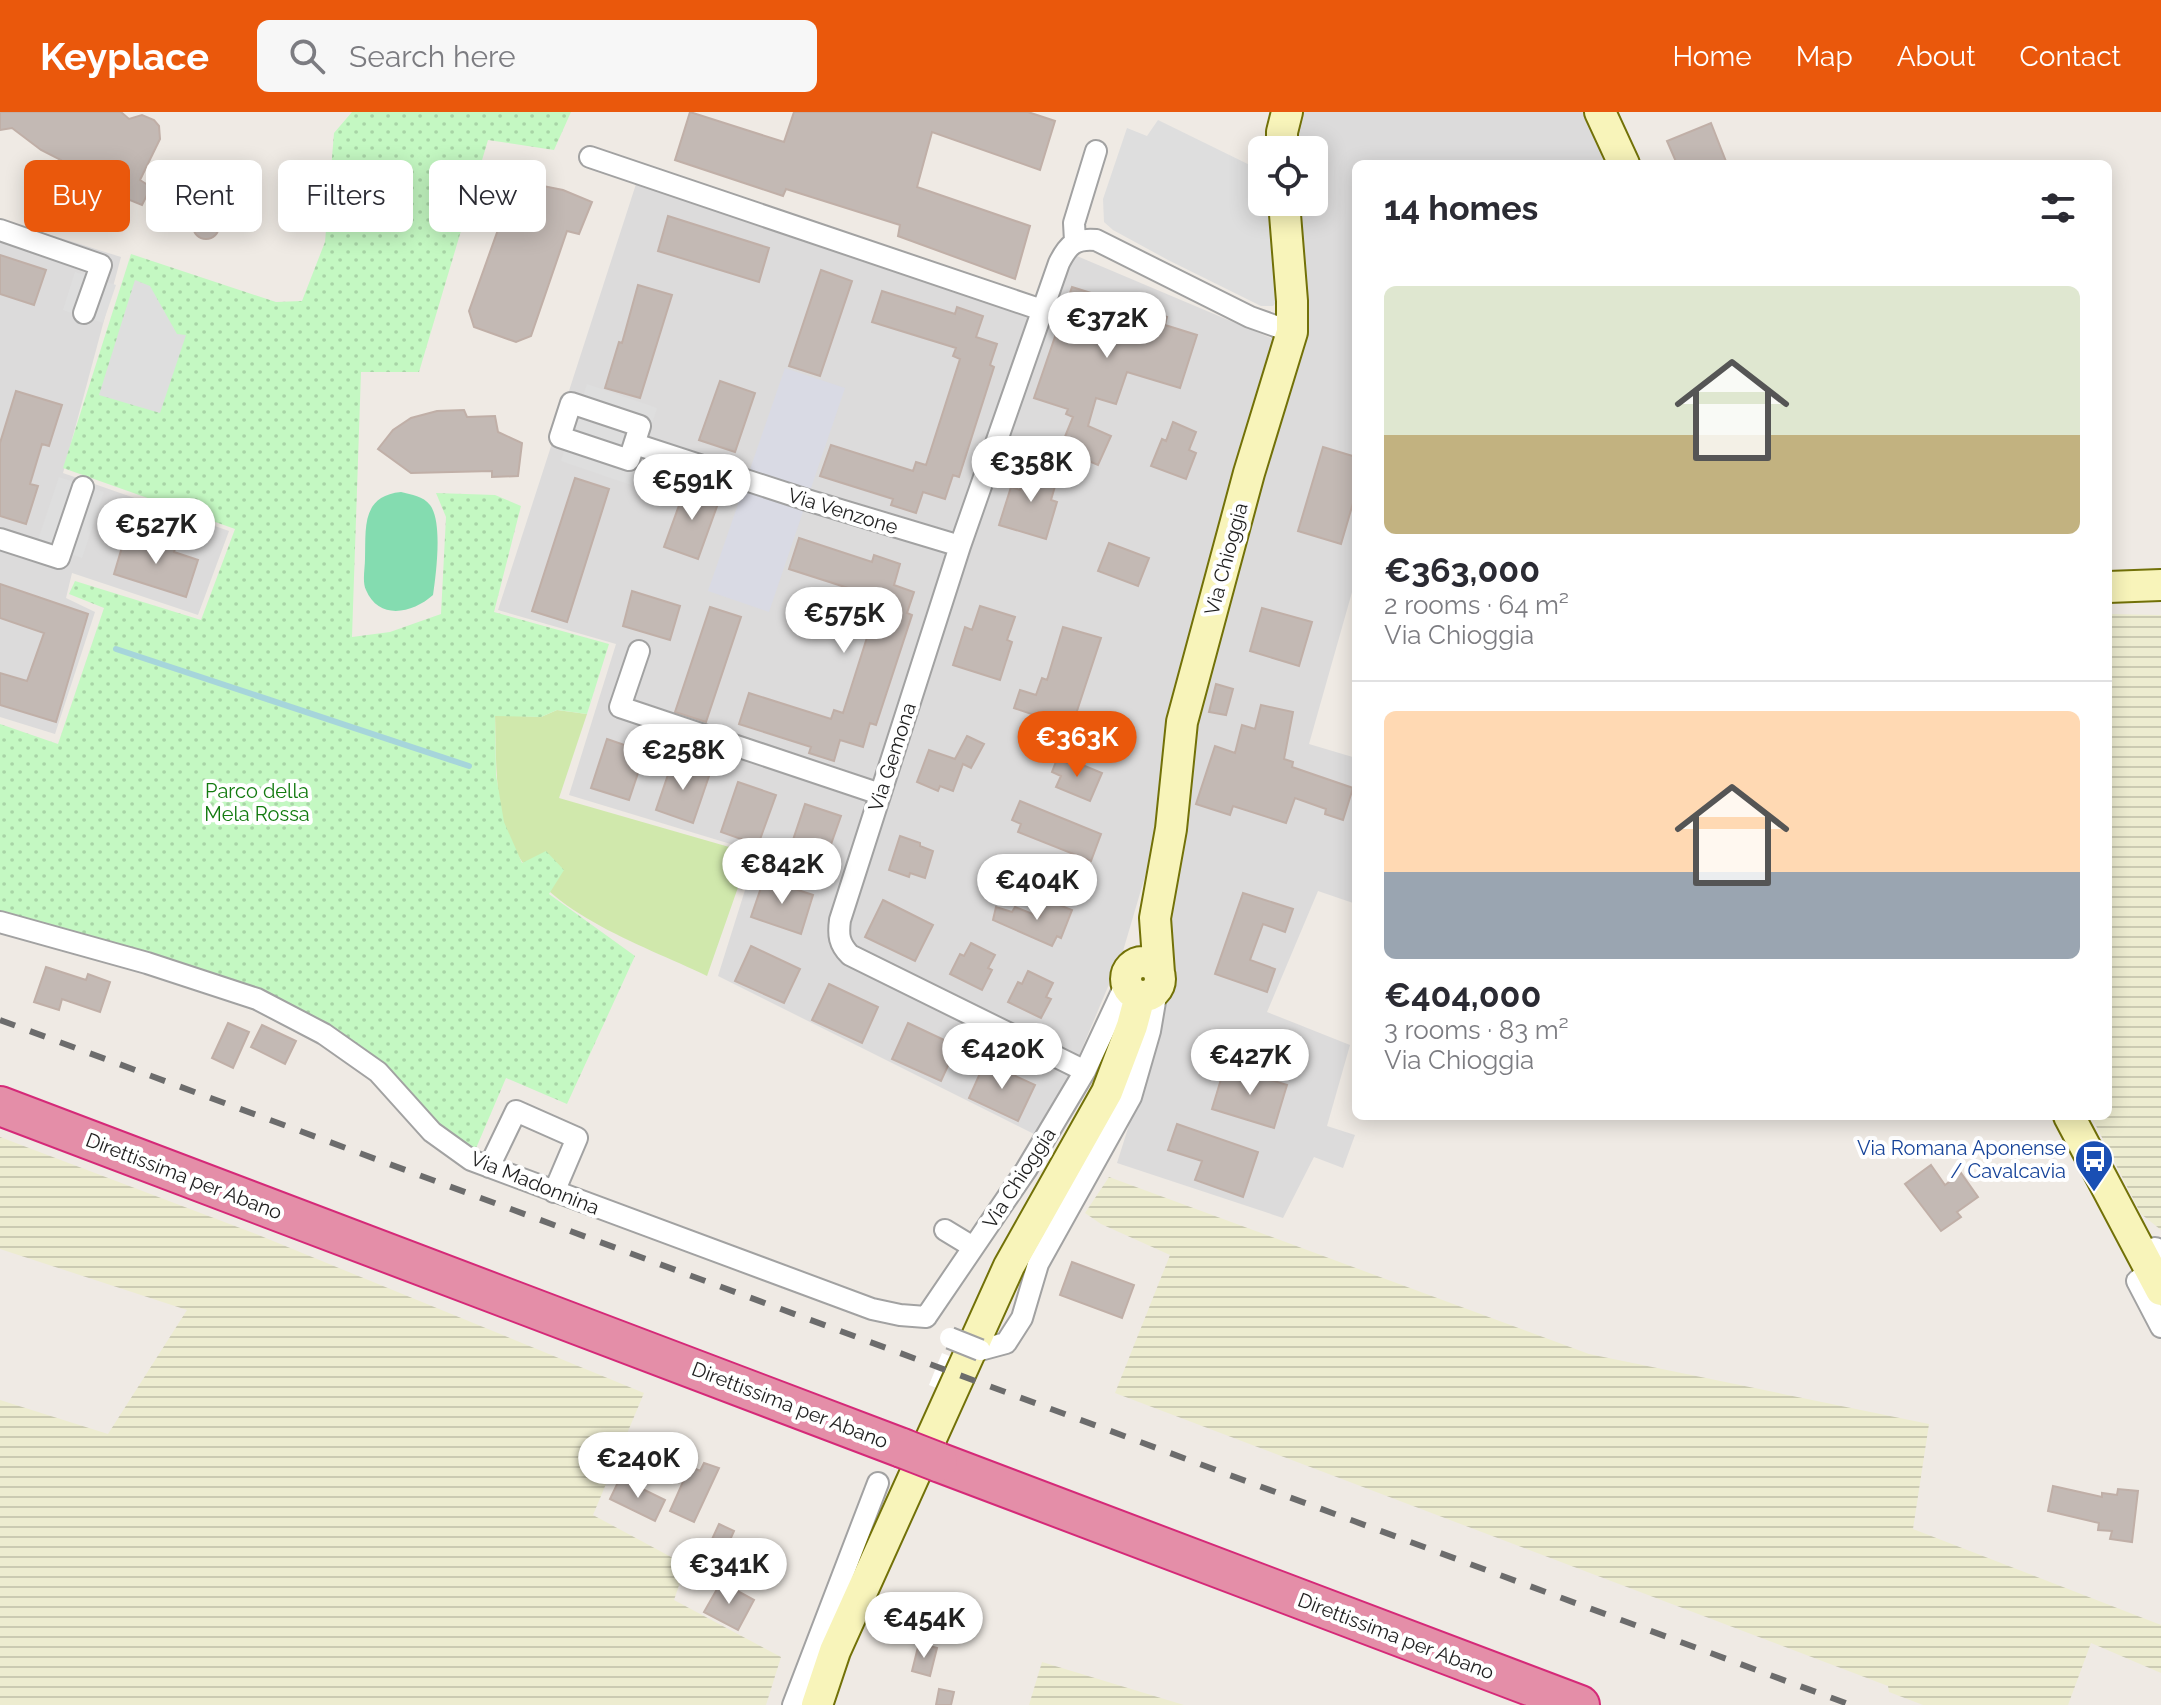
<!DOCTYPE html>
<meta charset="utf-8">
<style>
:root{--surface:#fff;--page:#f7f7f7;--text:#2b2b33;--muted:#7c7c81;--line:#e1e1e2;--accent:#ea580c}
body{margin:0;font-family:Raleway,sans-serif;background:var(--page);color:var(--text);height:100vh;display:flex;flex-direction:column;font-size:30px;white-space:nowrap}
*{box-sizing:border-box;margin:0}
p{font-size:26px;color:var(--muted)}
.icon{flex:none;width:44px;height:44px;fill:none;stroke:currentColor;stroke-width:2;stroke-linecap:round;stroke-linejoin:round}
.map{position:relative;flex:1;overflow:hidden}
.details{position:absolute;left:1352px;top:48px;width:760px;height:960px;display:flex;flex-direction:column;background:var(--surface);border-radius:12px;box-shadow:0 4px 20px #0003}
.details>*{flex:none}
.hud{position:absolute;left:24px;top:48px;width:760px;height:72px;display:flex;gap:16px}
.tools{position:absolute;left:1248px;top:24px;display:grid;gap:16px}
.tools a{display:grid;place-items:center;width:80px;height:80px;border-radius:12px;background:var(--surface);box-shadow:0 4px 20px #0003;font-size:40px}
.price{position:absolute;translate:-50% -68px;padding:0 18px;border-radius:28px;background:#fff;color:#222;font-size:26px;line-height:52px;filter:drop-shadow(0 2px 4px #0008)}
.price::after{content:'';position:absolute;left:50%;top:48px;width:24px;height:18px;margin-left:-12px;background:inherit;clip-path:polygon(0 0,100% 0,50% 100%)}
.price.on{background:var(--accent);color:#fff}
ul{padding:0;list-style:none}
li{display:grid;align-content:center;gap:16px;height:424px;padding:0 32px}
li+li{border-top:2px solid var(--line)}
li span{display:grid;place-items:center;height:248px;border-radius:12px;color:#555}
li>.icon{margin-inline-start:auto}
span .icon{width:144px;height:144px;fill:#fffc;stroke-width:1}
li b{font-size:34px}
h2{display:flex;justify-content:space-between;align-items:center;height:96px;padding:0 32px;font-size:34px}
.tag{padding:0 28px;border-radius:12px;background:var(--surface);box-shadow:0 4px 20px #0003;font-size:28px;line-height:72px}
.tag.on{background:var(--accent);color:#fff}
header{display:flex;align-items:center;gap:48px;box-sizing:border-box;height:112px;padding:0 40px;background:var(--accent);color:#fff}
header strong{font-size:38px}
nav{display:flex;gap:44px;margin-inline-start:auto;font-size:28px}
.search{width:560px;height:72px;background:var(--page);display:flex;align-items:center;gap:20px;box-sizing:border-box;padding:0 28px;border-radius:12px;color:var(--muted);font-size:30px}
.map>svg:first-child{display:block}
</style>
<header>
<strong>Keyplace</strong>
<div class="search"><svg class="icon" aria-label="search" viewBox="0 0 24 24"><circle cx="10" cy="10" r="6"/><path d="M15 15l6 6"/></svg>Search here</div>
<nav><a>Home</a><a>Map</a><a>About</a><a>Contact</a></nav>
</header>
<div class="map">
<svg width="2161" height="1593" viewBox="0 0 2161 1593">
<defs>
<pattern id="farmland-rules" width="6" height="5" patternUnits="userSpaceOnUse" patternTransform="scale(2)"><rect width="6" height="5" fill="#edecd0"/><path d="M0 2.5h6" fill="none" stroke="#cbcab2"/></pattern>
<pattern id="park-dots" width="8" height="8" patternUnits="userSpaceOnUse" patternTransform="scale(2)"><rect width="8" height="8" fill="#c4f8c2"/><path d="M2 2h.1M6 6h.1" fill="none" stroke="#a8d4a6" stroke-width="1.8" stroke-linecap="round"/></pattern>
</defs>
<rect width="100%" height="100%" fill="#efeae4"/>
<!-- residential -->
<path fill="#dcdbdb" d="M1292,0H1591L1614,52H1356V466L1309,632L1356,646V792L1318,779L1267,900L1350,933L1327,1014L1355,1023L1343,1056L1314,1045L1283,1106L1117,1051L1160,915L1168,856L1162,799L1186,627L1298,230L1292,90H1314V38H1289Z
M637,69L1033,204L1058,136L1278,229L1156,727L1123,839L1065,977L1034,1022L718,864L757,740L569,683L616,532L498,498Z
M0,107L121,145L63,361L229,419L198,503L72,461L66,486L95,500L55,622L0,605Z"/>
<!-- farmland -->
<path fill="url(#farmland-rules)" d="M2108,502L2161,503V1118L2141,1102L2091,1004H2108Z
M0,1025L256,1122L644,1281L593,1403L686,1453L674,1488L781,1545L766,1593H0V1288L108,1322L187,1198L0,1137Z
M1109,1065L1589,1242L1929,1312L1913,1417L2161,1513V1561L2091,1531L2068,1593H1923L1889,1580L1888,1574L1115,1281L1170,1143L1101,1112L1085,1101Z
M1042,1550L1184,1593H1029Z"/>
<!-- grass -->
<path fill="#d0e8ac" d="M557,598L587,602L559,686L750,741L707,864C635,829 525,796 503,708C495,674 496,638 495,603L541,605Z"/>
<!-- park -->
<path fill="url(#park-dots)" d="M352,0H571L554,38L488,28L419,260H361L352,525L390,520L441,502L446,405L436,381L495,383L521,394L494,500L609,532L587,602L557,598L541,605L495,604L496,663L504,710L522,751L546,739L564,758L549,782L635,844L567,992L506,966L471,1048L378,960L285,901L0,810V612L58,632L104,496L69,482L75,469L201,508L235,417L63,356L131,142L276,190L302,189L325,130L334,21Z"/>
<!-- pitch -->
<path fill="#84dcb0" d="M473,57L480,89L454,93L447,61Z
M401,380C412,383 423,384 430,393C443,410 436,462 433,483C413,501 379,509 366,478C362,470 365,456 365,447C366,416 361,384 401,380Z"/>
<!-- parking -->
<path fill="#dedede" d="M1158,8L1262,59V90H1271L1280,186L1273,194H1261L1168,148L1113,118L1104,110L1103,87L1127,16L1147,24Z
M75,160L116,173L103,211L63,198Z
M135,168L150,174L177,222L186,223L160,301L99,283Z
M587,272L657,296L631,373L561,349Z
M59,365L104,380L82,446L37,431Z"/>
<!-- plaza -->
<path fill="#d9dae4" d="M785,256L845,276L769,500L708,479Z"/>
<!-- pier -->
<path fill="#fff" d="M942,1241L976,1255L963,1287L929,1273Z"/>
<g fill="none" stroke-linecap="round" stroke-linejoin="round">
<!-- stream -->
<path stroke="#a6d5db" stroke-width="6" d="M116,537L469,654"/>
</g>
<!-- building -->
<path fill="#c3b9b4" stroke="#c0afa7" stroke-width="2" d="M0,0H121L129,7L142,3L154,8L159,14L160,27L140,68L151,75L142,93L125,86L123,89L97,68L79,63L61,48L41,38L12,16L0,18Z
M690,0L784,30L794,0H1028L1055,9L1040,58L932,20L917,75L1030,114L1015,167L898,124L900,113L786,77L783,84L675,48Z
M1711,11L1727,52H1677L1667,29Z
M504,71L533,72L563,78L592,90L579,122L567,119L531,224L516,230L474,215L469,199L505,98L497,97Z
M193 114a13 13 0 1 1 26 0a13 13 0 1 1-26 0Z
M668,104L769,136L759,170L658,139Z
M0,143L46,158L34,193L0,182Z
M821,158L852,169L820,264L789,254Z
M638,173L672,183L640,286L605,276L619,230L622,231Z
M1072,175L1167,205L1165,213L1197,223L1180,276L1127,260L1116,292L1096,286L1088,314L1111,324L1098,353L1077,344L1082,334L1064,327L1073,305L1066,302L1068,297L1034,286Z
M882,179L955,202L957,195L983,204L976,225L997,232L990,253L994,255L959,365L953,363L945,387L923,380L916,401L891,393L893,387L820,364L831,333L913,359L916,350L926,353L960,247L953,244L956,236L872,210Z
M720,269L755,281L735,340L699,328Z
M16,279L62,293L49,334L42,332L30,372L38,374L26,412L0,404V331Z
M464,298L467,305L495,304L498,320L522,331L518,364L492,365V359L411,361L378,337L393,318L411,306L437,299Z
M1173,310L1196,320L1189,338L1196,341L1186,367L1151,354L1162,327L1166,329Z
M1323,335L1356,345V381L1341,432L1298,419Z
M1027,354L1058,364L1051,388L1057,390L1046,427L999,413L1011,375L1020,378Z
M575,366L609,377L567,510L532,499Z
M686,374L720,386L698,447L664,435Z
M125,425L152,433L154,427L176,434L174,440L198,448L186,485L114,462Z
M799,426L872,450L874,443L900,452L894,473L914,480L907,501L912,503L876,613L870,611L863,635L840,628L834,649L809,641L811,635L739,612L749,581L831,607L834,598L843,601L877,494L870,492L873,484L789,457Z
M1109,431L1149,446L1138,474L1098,459Z
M0,472L88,502L56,610L0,593V561L27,569L44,521L0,506Z
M632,479L680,494L670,528L623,514Z
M980,494L1015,505L1007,528L1012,530L1000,568L953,553L965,515L972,518Z
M710,495L741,505L706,610L675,600Z
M1262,496L1312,510L1299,554L1250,539Z
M1063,515L1101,526L1073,611L1057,606L1055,610L1014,596L1020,578L1036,583L1042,566L1047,568Z
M1216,572L1233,577L1226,603L1209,600Z
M1261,593L1293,600L1284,647L1293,650L1292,655L1353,676L1343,708L1325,702L1326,697L1295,686L1286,711L1233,694L1230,703L1196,692L1215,634L1235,641L1242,613L1255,617Z
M967,624L984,632L971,656L963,652L953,679L940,674L938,679L917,670L929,638L955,647Z
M607,627L645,640L629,688L591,676Z
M1057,647L1067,651L1068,647L1102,661L1090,689L1056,675L1061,664L1052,660Z
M673,648L710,661L693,711L656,698Z
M738,670L776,683L758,733L721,720Z
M1020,689L1101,722L1091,749L1018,720L1021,712L1012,708Z
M805,692L841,704L823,755L788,743Z
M900,724L920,731V734L933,739L925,766L910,761L909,765L889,758Z
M764,767L813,783L801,822L751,805Z
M1243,781L1293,797L1285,820L1263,812L1250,848L1275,857L1267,880L1215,862Z
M883,788L933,813L915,849L865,825Z
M1046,788L1072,798L1061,826L1057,824L1052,834L993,808L996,795L1012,800L1015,795L1040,805Z
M971,831L995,843L988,856L992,858L982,878L950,862L960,842L964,844Z
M751,834L800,857L784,891L735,869Z
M46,855L86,868L88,862L110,870L100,900L62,887L59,898L34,890Z
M1028,859L1053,871L1046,885L1051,887L1041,906L1008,890L1018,870L1022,872Z
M829,872L878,895L862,931L812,908Z
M228,911L249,920L233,956L212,946Z
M908,911L957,934L941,969L892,947Z
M262,913L296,929L285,952L251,935Z
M985,950L1035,973L1018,1009L969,986Z
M1225,954L1287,973L1274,1016L1212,997Z
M1177,1012L1258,1040L1243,1085L1195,1068L1202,1049L1168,1038Z
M1931,1053L1945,1073L1961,1061L1978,1085L1957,1100L1961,1105L1941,1119L1905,1072Z
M1072,1150L1134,1173L1122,1206L1060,1183Z
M704,1351L719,1356L694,1410L670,1399L690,1354L700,1359Z
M620,1366L665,1388L655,1409L610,1387Z
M2053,1374L2102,1385V1381L2117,1383L2118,1377L2138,1379L2132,1430L2110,1427L2112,1419L2098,1418L2099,1411L2048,1399Z
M719,1412L734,1419L726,1437L723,1436L707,1465L697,1460Z
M721,1470L754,1488L738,1518L704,1500Z
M919,1531L937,1536L930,1564L912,1559Z
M939,1577L954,1580L951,1593H936Z"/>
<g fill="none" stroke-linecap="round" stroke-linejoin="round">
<defs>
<path id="street" d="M590,45L1042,198
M0,118L101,153L84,201
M1075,129L1074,111L1096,39
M571,291L640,314L629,348L560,325Z
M635,332L807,388L960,434
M0,427L59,446L83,375
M639,539L620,595L880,682
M0,810L147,851L257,887L324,922L378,960L432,1020L471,1048L872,1197L900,1203L926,1205
M1085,959L850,843C839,832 838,823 840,808L960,434L1059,151C1068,133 1075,126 1096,128L1250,205L1292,220
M489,1055L516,999L577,1026L554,1080
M945,1118L973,1135
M2141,1143L2155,1136L2161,1138
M2150,1159L2137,1169L2161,1215
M926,1205L1026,1058L1085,959L1126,871
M980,1238L1006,1231L1022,1206L1038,1152L1131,985L1150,919L1157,878
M793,1593L878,1371"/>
<path id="secondary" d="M1600,0L1624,52
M1282,38V20L1287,0
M2108,475L2161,473
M1126 867a17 17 0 1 1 34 0a17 17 0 1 1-34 0Z
M1159,861L1155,806L1171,717L1182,610L1249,361L1292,220V189L1284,90
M2069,1004L2161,1178
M817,1593L835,1539L1009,1154L1107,980L1132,914L1140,884"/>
<path id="highway" d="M0,994L902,1336
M938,1350L1580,1593"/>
</defs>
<!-- street casing -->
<use href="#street" stroke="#a2a2a2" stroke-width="24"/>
<!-- secondary casing -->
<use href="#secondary" stroke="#727108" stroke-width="34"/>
<!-- highway casing -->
<use href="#highway" stroke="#d52978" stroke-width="42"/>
<!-- street -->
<use href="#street" stroke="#fff" stroke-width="20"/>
<!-- secondary -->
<use href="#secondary" stroke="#f8f4ba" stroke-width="30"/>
<!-- highway -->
<use href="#highway" stroke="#e48ea8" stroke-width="38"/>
<!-- rail -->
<path stroke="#6c6c6c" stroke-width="6" stroke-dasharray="16 16" stroke-linecap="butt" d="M0,908L1851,1593"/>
<defs>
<path id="street-bridge" d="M950,1226L980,1238"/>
<path id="highway-bridge" d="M902,1336L938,1350"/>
</defs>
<!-- street-bridge casing -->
<use href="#street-bridge" stroke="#a2a2a2" stroke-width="24" stroke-linecap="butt"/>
<!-- highway-bridge casing -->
<use href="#highway-bridge" stroke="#d52978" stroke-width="42" stroke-linecap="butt"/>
<!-- street-bridge -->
<use href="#street-bridge" stroke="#fff" stroke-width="20"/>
<!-- highway-bridge -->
<use href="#highway-bridge" stroke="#e48ea8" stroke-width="38"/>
</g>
<!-- icons -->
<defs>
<symbol id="bus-pin" viewBox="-11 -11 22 30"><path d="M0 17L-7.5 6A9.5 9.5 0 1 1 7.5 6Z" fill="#1a4fb4" stroke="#fff"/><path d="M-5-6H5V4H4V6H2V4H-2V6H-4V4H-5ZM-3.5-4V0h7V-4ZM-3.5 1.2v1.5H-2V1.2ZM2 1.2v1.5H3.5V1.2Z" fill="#fff"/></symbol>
</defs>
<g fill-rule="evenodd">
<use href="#bus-pin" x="2072" y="1025" width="44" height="60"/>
</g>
<g text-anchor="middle" stroke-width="8" stroke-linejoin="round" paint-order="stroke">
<!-- street labels -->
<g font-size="20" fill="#1e1e1e" stroke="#fff">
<text transform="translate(843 399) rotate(17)" y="7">Via Venzone</text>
<text transform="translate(1226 447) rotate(-75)" y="7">Via Chioggia</text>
<text transform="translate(892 645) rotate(-72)" y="7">Via Gemona</text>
<text transform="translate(184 1064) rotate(21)" y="7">Direttissima per Abano</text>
<text transform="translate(1019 1066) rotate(-57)" y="7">Via Chioggia</text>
<text transform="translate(535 1071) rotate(22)" y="7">Via Madonnina</text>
<text transform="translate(790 1293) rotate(21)" y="7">Direttissima per Abano</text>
<text transform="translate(1396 1524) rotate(21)" y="7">Direttissima per Abano</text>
</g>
<!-- park labels -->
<g font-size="20" fill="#127a0f" stroke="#fff">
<text x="257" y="686">Parco della<tspan x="257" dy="23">Mela Rossa</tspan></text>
</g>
<!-- transit labels -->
<g font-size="20" fill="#164399" stroke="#fff" text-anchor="end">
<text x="2066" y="1043">Via Romana Aponense<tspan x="2066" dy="23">/ Cavalcavia</tspan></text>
</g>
</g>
</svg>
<div class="tools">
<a><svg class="icon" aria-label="locate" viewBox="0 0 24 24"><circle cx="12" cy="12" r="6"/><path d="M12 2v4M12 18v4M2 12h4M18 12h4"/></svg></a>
</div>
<b class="price" style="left:1107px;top:248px">€372K</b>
<b class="price" style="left:1031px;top:392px">€358K</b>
<b class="price" style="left:692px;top:410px">€591K</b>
<b class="price" style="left:156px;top:454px">€527K</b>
<b class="price" style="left:844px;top:543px">€575K</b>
<b class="price on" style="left:1077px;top:667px">€363K</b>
<b class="price" style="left:683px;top:680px">€258K</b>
<b class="price" style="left:782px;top:794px">€842K</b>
<b class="price" style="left:1037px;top:810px">€404K</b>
<b class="price" style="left:1002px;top:979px">€420K</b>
<b class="price" style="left:1250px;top:985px">€427K</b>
<b class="price" style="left:638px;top:1388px">€240K</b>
<b class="price" style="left:729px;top:1494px">€341K</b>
<b class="price" style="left:924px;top:1548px">€454K</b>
<div class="hud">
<a class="tag on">Buy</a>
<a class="tag">Rent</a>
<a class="tag">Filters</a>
<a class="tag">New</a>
</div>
<section class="details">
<h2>14 homes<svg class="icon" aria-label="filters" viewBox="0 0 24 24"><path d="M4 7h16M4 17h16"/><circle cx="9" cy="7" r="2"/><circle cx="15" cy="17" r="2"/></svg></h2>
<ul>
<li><span style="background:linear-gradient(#dfe7d0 60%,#c2b280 0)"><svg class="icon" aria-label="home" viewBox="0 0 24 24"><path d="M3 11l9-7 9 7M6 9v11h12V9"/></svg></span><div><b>€363,000</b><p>2 rooms · 64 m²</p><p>Via Chioggia</p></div></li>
<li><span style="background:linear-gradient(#ffd9b3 65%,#9aa5b1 0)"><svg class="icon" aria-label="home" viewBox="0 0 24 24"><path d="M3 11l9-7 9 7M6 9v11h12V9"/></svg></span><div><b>€404,000</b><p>3 rooms · 83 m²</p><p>Via Chioggia</p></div></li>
</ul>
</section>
</div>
